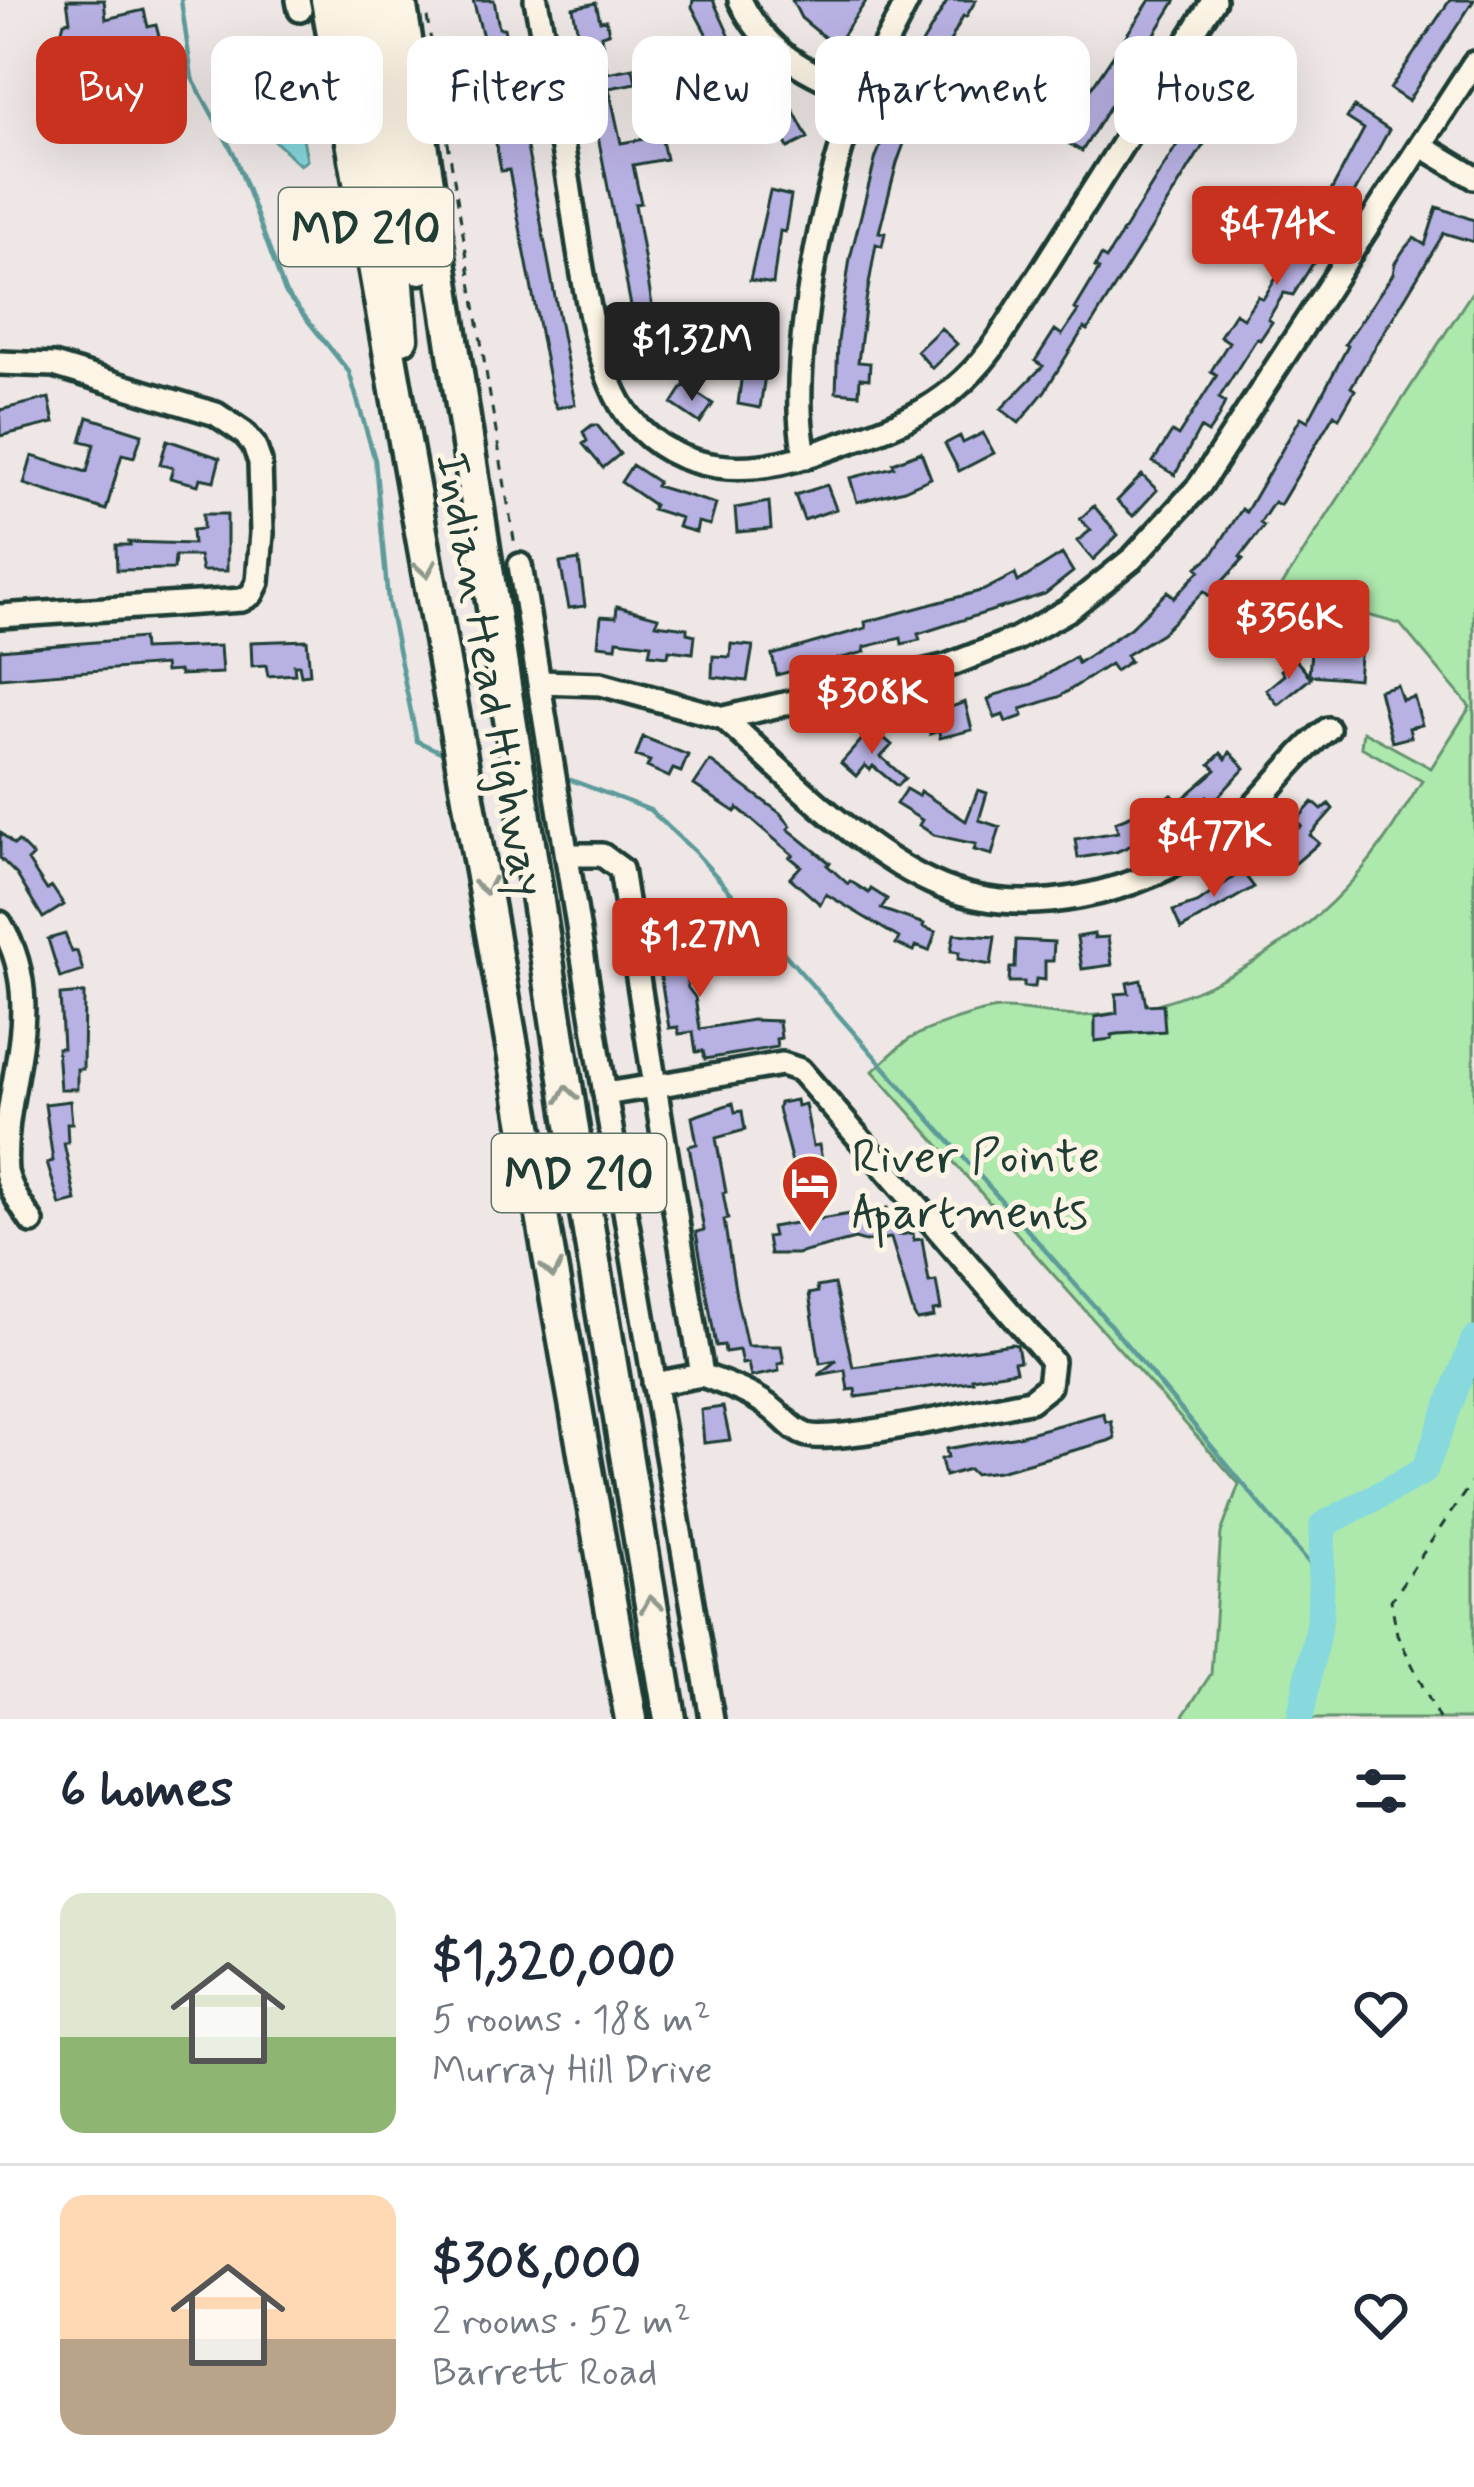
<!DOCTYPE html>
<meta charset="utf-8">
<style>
:root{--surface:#fff;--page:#f2f2f3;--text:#1f2937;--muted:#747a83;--line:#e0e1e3;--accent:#c8321e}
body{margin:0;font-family:Mynerve,sans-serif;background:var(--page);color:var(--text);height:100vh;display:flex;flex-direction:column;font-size:45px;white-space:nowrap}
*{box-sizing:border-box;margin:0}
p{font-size:39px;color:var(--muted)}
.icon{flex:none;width:66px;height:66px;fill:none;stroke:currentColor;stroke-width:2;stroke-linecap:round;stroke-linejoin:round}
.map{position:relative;height:1719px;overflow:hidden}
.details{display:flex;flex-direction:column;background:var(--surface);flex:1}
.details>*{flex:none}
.guide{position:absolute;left:36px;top:36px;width:1404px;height:108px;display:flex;gap:24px}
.price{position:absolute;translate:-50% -102px;padding:0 27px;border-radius:12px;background:var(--accent);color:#fff;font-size:39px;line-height:78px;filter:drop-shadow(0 3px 6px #0008)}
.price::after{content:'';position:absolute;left:50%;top:72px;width:36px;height:27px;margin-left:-18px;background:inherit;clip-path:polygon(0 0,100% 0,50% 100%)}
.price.active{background:#222;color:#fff}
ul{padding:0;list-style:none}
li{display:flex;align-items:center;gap:36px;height:300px;padding:0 60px}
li+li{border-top:3px solid var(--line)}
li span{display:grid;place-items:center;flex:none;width:336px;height:240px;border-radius:24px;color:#555}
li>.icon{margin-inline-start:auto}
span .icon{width:144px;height:144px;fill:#fffc;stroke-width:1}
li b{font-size:51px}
h2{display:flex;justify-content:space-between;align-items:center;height:144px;padding:0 60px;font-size:51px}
.tag{padding:0 42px;border-radius:24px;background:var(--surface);box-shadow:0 12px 48px #0002;font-size:42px;line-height:108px}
.tag.active{background:var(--accent);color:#fff}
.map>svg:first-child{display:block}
</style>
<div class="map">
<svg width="1474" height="1719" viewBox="0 0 1474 1719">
<rect width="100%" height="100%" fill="#eee7e5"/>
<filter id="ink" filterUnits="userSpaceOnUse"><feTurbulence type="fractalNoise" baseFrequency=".00833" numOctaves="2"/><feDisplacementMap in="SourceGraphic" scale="24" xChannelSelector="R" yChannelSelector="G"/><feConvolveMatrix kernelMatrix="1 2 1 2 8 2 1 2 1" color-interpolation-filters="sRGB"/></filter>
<g filter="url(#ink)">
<!-- green -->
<path fill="#ade8ad" stroke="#669270" stroke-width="3" d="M1474,289V1719H1181L1211,1674L1221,1533L1239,1484L873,1071C884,1061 895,1050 907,1041C921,1030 983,1009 1001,1009C1029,1008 1056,1017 1083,1016C1185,1012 1288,953 1354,879C1381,849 1401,815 1422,781L1361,747L1363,731L1431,768L1470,707L1400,624L1279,590Z"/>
<!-- water -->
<path fill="#87d9de" stroke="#5d9b9a" stroke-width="3" d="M279,50L288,54L307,160L300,165L275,141L270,86L256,68L264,53Z"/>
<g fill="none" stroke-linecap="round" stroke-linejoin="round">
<!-- stream -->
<path stroke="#5d9b9a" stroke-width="4.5" d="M181,0L192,78L235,156L285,292L349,372L375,460L388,601L417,741L445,754
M571,780L650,810L695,852L1096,1308L1321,1577"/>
<!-- river -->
<path stroke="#87d9de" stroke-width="27" d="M1300,1719L1320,1617L1323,1525L1424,1471L1474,1340"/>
</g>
<!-- building -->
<path fill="#b8b1e3" stroke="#1f3d34" stroke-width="3" d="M67,0H104L106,19L144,10L148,27L156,25L162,48L72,71L62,30L64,22L70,21Z
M473,0H494L499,28H504L517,95L513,96L517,123L522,122L528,153L575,404L557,408L553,400L509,170L501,171L494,132L490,133L485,102L491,101L480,49L486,48Z
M693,0H713L734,46L729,48L764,82L745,99L722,75L726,71L692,7Z
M792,0H867L835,46L801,18Z
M948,0H976L966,17L963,16L919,102L897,163L879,232L885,233L882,246L876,244L866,301L858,362L870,363L869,379L860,378L859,394L836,392L838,341L850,258L876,157L920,47Z
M1150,0H1176L1082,151L1064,141L1078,116L1074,114Z
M1450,0H1474L1408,101L1390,89Z
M596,3L600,21L606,20L609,33L601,35L607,73L633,68L636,83L609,88L621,143L661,136L666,159L633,165L641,203L635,204L656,328L671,370L650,378L639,347L573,8Z
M1240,38L1260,50L1250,66L1258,71L1250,84L1244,80L1088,330L1084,328L1045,391L1019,423L1001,409L1043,366L1035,361L1055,330L1062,335L1078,311L1075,309L1099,269L1095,267L1101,256L1106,259L1183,135L1186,137Z
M791,106L808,138L788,148L772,115Z
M1354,107L1389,130L1331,235L1293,295L1284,293L1268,319L1272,322L1260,340L1257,338L1219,398L1225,402L1218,418L1208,433L1200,428L1175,475L1153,462L1172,432L1178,436L1217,375L1211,371L1229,342L1220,336L1235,313L1243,318L1258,296L1263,299L1291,254L1275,245L1295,215L1310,224L1329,195L1364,129L1347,118Z
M770,191L791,196L785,232L780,231L773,284L750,280Z
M1437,207L1474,220V242L1444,233L1351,387L1355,390L1339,418L1334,414L1280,505L1274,502L1260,523L1264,526L1240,557L1243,559L1209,596L1204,591L1162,633L1126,655L1130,661L1115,671L1110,664L1059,697L1021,709L1023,716L1006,722L1003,715L995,718L988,700L995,695L1032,684L1075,657L1078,663L1130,628L1168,591L1174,598L1200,570L1197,567L1212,555L1242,509L1246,512L1301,417L1308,421L1348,346L1345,344L1393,274L1395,263L1405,248L1414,238L1425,245Z
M941,328L957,344L932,368L917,351Z
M751,366L766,369L760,408L738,404L742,373L749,375Z
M684,385L713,404L700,423L672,404Z
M49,398L54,423L0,436V410Z
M88,417L142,434L134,457L122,454L106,510L24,484L32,456L87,472L94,444L81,441Z
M592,425H597L620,454L603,468L583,444L587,441L583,432Z
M983,433L994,453L959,471L945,444L960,436L963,443Z
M167,440L220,458L214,481L200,478L198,485L170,478L173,468L160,464Z
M921,452L931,478L904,490L857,502L850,478L894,467L893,463Z
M632,465L658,482L656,486L716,504L710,525L698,522L696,532L678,527L681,518L652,509L654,505L621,482Z
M1142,475L1157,490L1133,516L1117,501Z
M827,485L836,509L804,520L795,495Z
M769,502L771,529L737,532L735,508Z
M1094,506L1118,535L1093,560L1077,541L1091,530L1080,519Z
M203,514H227V571H202L199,556H175L174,569L117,570L116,545H130L129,542L193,544L192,530L203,529Z
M1062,554L1073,572L1045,594L918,634L920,640L902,644L901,638L864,647L865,652L777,675L772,655L866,628L865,622L984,590L1015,574L1018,582Z
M579,560L585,606L569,608L560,563Z
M617,606L658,617L656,624L687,628V633L695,635L693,653L669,650L668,656L649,654L651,644L617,640L616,647L598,645L601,616L616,617Z
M142,638L143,649L220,646L222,673L180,675L179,671L165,672L164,665L0,678V650Z
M1312,639L1361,645L1358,679L1309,675Z
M307,640L310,674L301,675L299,665H294L295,674L268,676L266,665L252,666L251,642Z
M731,644L753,646L747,681L712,677L713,656L730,657Z
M1295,659L1311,678L1278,705L1266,690L1284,675L1281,670Z
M1397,685L1402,700L1414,697L1422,725L1409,728L1411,737L1392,742L1379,690Z
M965,702L972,730L940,738L939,731L930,734L926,716Z
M872,728L892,745L881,757L905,778L897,786L873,766L870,770L865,765L856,776L841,763Z
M643,737L688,755L681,772L673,769L669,777L647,767L650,761L636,756Z
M1230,752L1245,768L1218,797L1211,801L1207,796L1195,806L1199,811L1183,823L1116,852L1078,858L1075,839L1118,832L1115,822L1158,805L1172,795L1179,802L1216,770L1210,764L1221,753L1226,759Z
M710,761L780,813L791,826L788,829L830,863L827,865L848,884L850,881L869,893L871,889L887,899L881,909L924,924L923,927L936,932L929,951L916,946L914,951L896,944L899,938L826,894L820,904L790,878L801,866L790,857L793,855L738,808L735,812L694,785Z
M906,789L918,796L920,791L966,821L978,790L987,793L979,820L1000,827L992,855L974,850L976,844L934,835L919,825L922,820L896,804Z
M1313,802L1322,810L1329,804L1333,809L1310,835L1319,843L1290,868L1285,862L1274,872L1261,857L1301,826L1296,821Z
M0,832L14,845L18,841L33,856L28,861L47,890L52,887L64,905L43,918L17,875L0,858Z
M1242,871L1254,887L1181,929L1173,911L1199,902Z
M674,903L688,988L695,997L700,1029L752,1020L779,1021L781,1038L776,1039L777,1047L705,1059L703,1051L696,1052L693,1032L679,1034L678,1027L669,1028L650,912L659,911L658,906Z
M65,934L72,952L77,951L83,971L60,978L48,939Z
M954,934L995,937L991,965L958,959L959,952L951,951Z
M1094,934V938L1108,937L1112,965L1082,969L1077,937Z
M1016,940L1054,942L1053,961H1045V980L1036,979L1035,987H1024V982H1009L1010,968H1015Z
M1141,980L1146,1005L1163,1004L1165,1031L1117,1034L1112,1035V1039L1095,1041V1017L1117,1013L1116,994L1129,993L1127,983Z
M84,993L83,1069H77V1089H60L57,1048H63L60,995Z
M796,1100L797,1106L805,1104L813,1146L819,1145L825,1173L816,1175L818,1182L798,1186L778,1109L779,1103Z
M70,1101L72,1123H67L68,1143H64L76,1201L60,1205L47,1163L53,1161L45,1104Z
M733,1103L735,1112L742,1111L745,1130L716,1138L726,1192L723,1193L728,1219L724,1220L736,1296L747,1346H781L784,1363L778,1364L779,1371L751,1377L748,1363L742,1364L739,1350L725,1352L724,1345L716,1346L696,1232L704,1230L689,1146L697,1144L692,1117Z
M887,1208L888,1217L895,1215L898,1235L913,1233L914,1240L922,1239L929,1282L936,1281L941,1310L933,1311L934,1317L917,1320L914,1315L891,1238L865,1242L855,1239L797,1254H770L767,1237L773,1236L771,1227Z
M834,1284L853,1367L1012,1344L1017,1345L1020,1361L1014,1362L1016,1371L972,1378L973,1381L856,1397L855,1389L848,1390L845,1370L818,1375L837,1360L820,1363L809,1294L818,1292L817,1287Z
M723,1407L730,1440L704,1443L701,1410Z
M1103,1413L1106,1422L1111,1421L1115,1438L1108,1441L999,1471L974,1474L969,1469L945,1476L941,1459L948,1457L946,1449L1018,1436Z"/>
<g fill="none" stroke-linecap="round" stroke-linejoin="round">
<defs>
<path id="minor" d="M298,0L300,10
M536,0C547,57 557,114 567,172C578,236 590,371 631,419C679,476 751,476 816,453C892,427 950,411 998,340L1214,0
M740,0C766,54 807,72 860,95
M1422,146L1474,177
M0,363L54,365L216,414L244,433L254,445L260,462L262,533L258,582L252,594L242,600L0,616
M806,457C784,375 825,179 858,100C872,66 892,33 908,0
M520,565L605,1094L712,1719
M540,682L601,684L724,718L947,666L1016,639L1068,610L1133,558L1200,485L1474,63
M724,718C784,773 857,848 931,882C1022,925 1141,893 1218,838C1260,808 1287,761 1328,729
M568,855H602L621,869L655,1086L605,1094
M0,923C51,1007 0,1088 6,1172C11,1191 21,1206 32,1222
M782,1064L800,1070L1052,1361L1049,1386L1030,1401C989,1408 837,1444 807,1435C791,1430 783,1416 770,1407C750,1392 725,1384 702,1375L655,1086Z
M654,1384L702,1375"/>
<path id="highway" d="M327,0L631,1719
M352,0L398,285L402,338
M375,0L420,268
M400,0L582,1189L670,1719"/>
</defs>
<!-- minor casing -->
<use href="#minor" stroke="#1f3d34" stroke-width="30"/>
<!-- highway casing -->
<use href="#highway" stroke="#1f3d34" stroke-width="39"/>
<!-- path -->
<path stroke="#1f3d34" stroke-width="3" stroke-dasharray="9 9" stroke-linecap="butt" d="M427,17L515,546
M1439,1719L1397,1634L1391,1600L1474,1479"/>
<!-- minor -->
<use href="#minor" stroke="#fcf5e5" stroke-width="21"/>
<!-- highway -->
<use href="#highway" stroke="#fcf5e5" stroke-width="30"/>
</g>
<!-- one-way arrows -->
<defs><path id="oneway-chevron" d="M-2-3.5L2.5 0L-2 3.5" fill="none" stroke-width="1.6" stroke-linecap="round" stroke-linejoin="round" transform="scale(3)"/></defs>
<g stroke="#8e998c">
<use href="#oneway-chevron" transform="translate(426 569) rotate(80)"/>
<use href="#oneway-chevron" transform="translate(485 886) rotate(79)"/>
<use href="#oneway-chevron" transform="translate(567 1094) rotate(-99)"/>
<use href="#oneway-chevron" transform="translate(552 1270) rotate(80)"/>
<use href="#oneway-chevron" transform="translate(651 1604) rotate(-99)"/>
</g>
</g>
<!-- icons -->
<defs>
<symbol id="hotel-pin" viewBox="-11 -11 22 30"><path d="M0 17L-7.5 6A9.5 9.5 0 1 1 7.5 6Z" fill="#c8321e" stroke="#fcf5e5"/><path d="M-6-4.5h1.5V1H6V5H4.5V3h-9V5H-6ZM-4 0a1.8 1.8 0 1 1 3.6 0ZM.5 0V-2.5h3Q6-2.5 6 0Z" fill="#fff"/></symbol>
</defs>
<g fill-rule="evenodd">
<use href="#hotel-pin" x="777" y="1150" width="66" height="90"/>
</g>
<g text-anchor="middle" stroke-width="10" stroke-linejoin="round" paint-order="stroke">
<!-- shield labels -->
<g fill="#fcf5e5" stroke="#617469" stroke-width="3">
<rect x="279" y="188" width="174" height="78" rx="9"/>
<rect x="492" y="1134" width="174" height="78" rx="9"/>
</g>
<g font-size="45" font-weight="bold" fill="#1f3d34">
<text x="366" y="243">MD 210</text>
<text x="579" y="1189">MD 210</text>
</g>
<!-- street labels -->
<g font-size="48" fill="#1f3d34" stroke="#fcf5e5">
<text transform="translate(492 674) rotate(80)" y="17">Indian Head Highway</text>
</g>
<!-- poi labels -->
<g font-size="48" fill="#1f3d34" stroke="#fcf5e5" text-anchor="start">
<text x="852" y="1172">River Pointe<tspan x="852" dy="55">Apartments</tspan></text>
</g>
</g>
</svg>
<b class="price" style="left:1277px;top:288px">$474K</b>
<b class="price active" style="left:692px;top:404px">$1.32M</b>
<b class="price" style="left:1289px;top:682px">$356K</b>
<b class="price" style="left:872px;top:757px">$308K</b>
<b class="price" style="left:1214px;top:900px">$477K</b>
<b class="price" style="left:700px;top:1000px">$1.27M</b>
<div class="guide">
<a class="tag active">Buy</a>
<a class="tag">Rent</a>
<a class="tag">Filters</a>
<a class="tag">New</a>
<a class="tag">Apartment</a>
<a class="tag">House</a>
</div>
</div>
<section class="details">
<h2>6 homes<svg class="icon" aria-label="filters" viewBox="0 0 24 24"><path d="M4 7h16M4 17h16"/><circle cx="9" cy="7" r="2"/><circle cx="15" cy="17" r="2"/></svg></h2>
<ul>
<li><span style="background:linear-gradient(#dfe7d0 60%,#8fb573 0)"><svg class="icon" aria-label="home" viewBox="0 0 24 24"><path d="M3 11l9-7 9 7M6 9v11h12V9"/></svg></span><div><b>$1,320,000</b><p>5 rooms · 188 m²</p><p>Murray Hill Drive</p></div><svg class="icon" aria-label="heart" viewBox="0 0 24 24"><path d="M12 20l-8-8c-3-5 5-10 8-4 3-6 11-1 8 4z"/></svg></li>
<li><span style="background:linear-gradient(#ffd9b3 60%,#b9a48a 0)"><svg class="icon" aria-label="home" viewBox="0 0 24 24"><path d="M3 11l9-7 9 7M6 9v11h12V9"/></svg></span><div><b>$308,000</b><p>2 rooms · 52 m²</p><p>Barrett Road</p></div><svg class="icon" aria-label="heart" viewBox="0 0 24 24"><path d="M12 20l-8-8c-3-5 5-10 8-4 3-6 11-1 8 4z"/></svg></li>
</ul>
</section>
